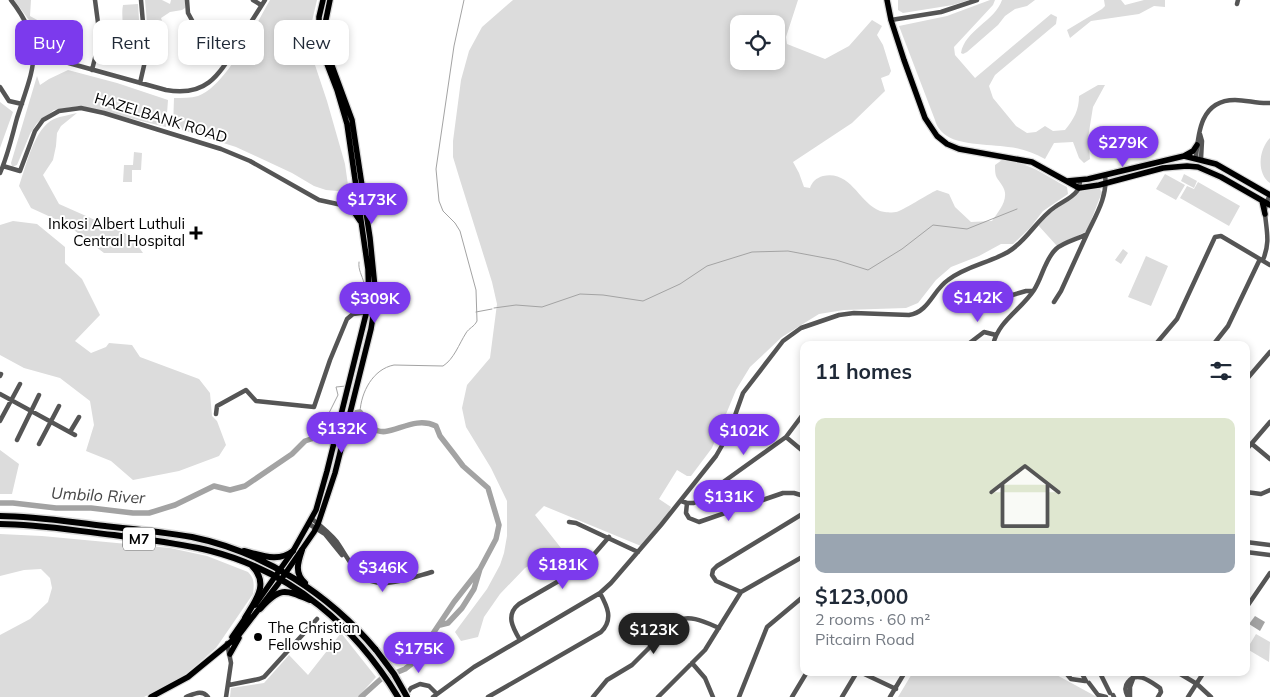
<!DOCTYPE html>
<meta charset="utf-8">
<style>
:root{--surface:#fff;--page:#f6f6f7;--text:#1f2937;--muted:#747a83;--accent:#7c3aed}
body{margin:0;font-family:Mulish,sans-serif;background:var(--page);color:var(--text);height:100vh;display:flex;flex-direction:column;font-size:19px;white-space:nowrap}
*{box-sizing:border-box;margin:0}
p{font-size:16px;color:var(--muted)}
.icon{flex:none;width:28px;height:28px;fill:none;stroke:currentColor;stroke-width:2;stroke-linecap:round;stroke-linejoin:round}
.map{position:relative;flex:1;overflow:hidden}
.details{position:absolute;left:800px;top:341px;width:450px;height:335px;display:flex;flex-direction:column;background:var(--surface);border-radius:10px;box-shadow:0 2px 8px #0003}
.details>*{flex:none}
.hud{position:absolute;left:15px;top:20px;width:475px;height:45px;display:flex;gap:10px}
.tools{position:absolute;left:730px;top:15px;display:grid;gap:10px}
.tools a{display:grid;place-items:center;width:55px;height:55px;border-radius:10px;background:var(--surface);box-shadow:0 2px 8px #0003;font-size:25px}
.price{position:absolute;translate:-50% -42px;padding:0 11px;border-radius:18px;background:var(--accent);color:#fff;font-size:16px;line-height:32px;filter:drop-shadow(0 1px 2px #0008)}
.price::after{content:'';position:absolute;left:50%;top:30px;width:15px;height:11px;margin-left:-8px;background:inherit;clip-path:polygon(0 0,100% 0,50% 100%)}
.price.current{background:#222;color:#fff}
ul{padding:0;list-style:none}
li{display:grid;align-content:center;gap:10px;height:265px;padding:0 15px}
li span{display:grid;place-items:center;height:155px;border-radius:10px;color:#555}
li>.icon{margin-inline-start:auto}
span .icon{width:90px;height:90px;fill:#fffc;stroke-width:1}
li b{font-size:21px}
h2{display:flex;justify-content:space-between;align-items:center;height:60px;padding:0 15px;font-size:21px}
.chip{padding:0 18px;border-radius:10px;background:var(--surface);box-shadow:0 2px 8px #0003;font-size:18px;line-height:45px}
.chip.current{background:var(--accent);color:#fff}
.map>svg:first-child{display:block}
</style>
<div class="map">
<svg width="1270" height="697" viewBox="0 0 1270 697">
<rect width="100%" height="100%" fill="#fff"/>
<!-- green -->
<path fill="#dcdcdc" fill-rule="evenodd" d="M14,0H31L30,16L39,21L40,37L39,47L29,20Z
M145,0H162L170,4L171,0H185V8L182,10L170,12L161,18L163,23H147Z
M270,0H317L309,34L314,62L327,101L345,164L349,192L326,190L314,186L292,173L236,147L173,127L174,98C182,98 191,98 198,96C226,86 255,26 270,0Z
M513,0H798L786,37L787,44L825,59L849,46L872,20L882,26L877,35L883,45L891,71L889,75L881,78L885,91L852,123L793,162L799,173L804,187L810,188C812,182 816,178 823,176C851,170 859,203 880,211C883,212 892,213 896,212C902,211 928,194 937,190L949,194L955,207L971,222L992,221C998,212 1010,199 1003,187C997,176 995,180 995,165L1002,160C1029,162 1045,175 1067,187L1068,194L1043,211L1030,228L1013,244H1001L979,256L951,267L936,280L918,303L906,308L844,310L819,314L782,337L750,367L736,390L712,448L691,476H687L677,470L659,499L671,507L668,514L641,546L544,506L535,515L561,548L525,568L500,594L484,617L478,637L461,641L455,632L487,589L500,565L504,553L507,536V501L491,468L466,427L462,408L467,385L490,358L497,304L492,282L460,180L453,157V141L461,80L469,51L482,27ZM739,24H776V61H739Z
M898,0H969L953,5L903,13L898,10Z
M990,0H995L993,5L954,47L955,55L975,78L1051,14L1057,17L1056,24L995,75L989,86L993,98L1016,126L1027,133L1036,132L1045,126L1053,131L1065,130C1074,119 1079,110 1079,96L1098,85H1105L1093,107L1088,138L1090,159L1084,163L1079,158L1073,142L1054,143L1045,159C1034,153 1021,148 1008,147C990,144 953,146 941,131C938,128 936,124 935,120L899,26L947,16Z
M1002,0H1035L1027,6L1015,9L1005,16L998,25L967,52L963,54L961,53C965,30 995,21 1002,0Z
M1104,0H1121L1125,5L1144,0H1165V7L1154,6L1139,14L1091,21L1070,38L1067,30L1102,9L1105,6Z
M138,4L140,35L122,34C124,23 121,15 123,5Z
M68,70L117,83L168,100L166,127L79,106L54,110L37,123L30,134L17,165L12,167L11,163L37,76L40,85L49,79Z
M0,102L13,112L0,148Z
M77,113L61,126L57,133L56,146L53,160L43,175L59,204L131,236L143,253H104L66,224L31,208L19,186C26,167 34,128 54,119C61,116 70,115 77,113Z
M1270,138V183C1256,173 1259,149 1270,138Z
M134,152L142,153L141,170H132V182H123L124,165H133Z
M1165,174L1185,185L1176,200L1156,189Z
M1184,174L1197,181L1194,188L1181,181Z
M1198,182L1240,206L1229,226L1180,198L1187,186L1194,189Z
M1099,188L1102,192L1087,231L1057,246L1038,225L1044,218L1079,192Z
M13,221L37,224L65,247V263L82,279L100,315L75,341L91,353L106,347L109,343L132,345L140,357L199,379L210,393L212,416L217,421L226,445L219,456L179,471L133,480L111,461L86,451L94,425L90,401L60,378L24,368L0,355V225Z
M1123,249L1128,253L1121,264L1115,260Z
M1146,256L1168,266L1151,306L1128,297Z
M0,450L19,464L12,494H0Z
M0,534L42,536L170,548L207,556L248,572C255,579 254,585 253,594L216,648L184,676L144,697H0V635L30,619L48,602L52,588L50,578L41,569L24,570L0,576Z
M341,633L376,677L358,697H230L231,688L264,683L289,655L308,675Z
M1256,634L1270,642L1269,662L1247,649Z
M913,672L1053,673L1097,697H898Z"/>
<!-- water -->
<path fill="#a3a3a3" d="M1255,616L1265,622L1260,631L1249,624Z"/>
<g fill="none" stroke-linecap="round" stroke-linejoin="round">
<!-- stream -->
<path stroke="#a3a3a3" stroke-width="1" d="M359,262C358,270 362,275 364,283C366,291 365,300 364,308
M494,308L516,305L542,307L580,294L603,295L643,301L680,284L707,266L752,252L788,251L836,260L868,270L902,249L933,225L967,229L1017,209
M476,312L492,309
M360,412C361,392 373,369 394,365L443,366C454,359 459,344 466,333C469,328 474,327 477,321L476,290L460,231L455,223L443,211L439,201L436,169L454,46L464,0
M333,418L329,413L338,395L336,387L346,386"/>
<!-- river -->
<path stroke="#a3a3a3" stroke-width="5.5" d="M0,503H13L56,508H91L133,513H149L175,505L214,486L230,490L245,486L292,454L305,441L311,439L316,435H319L334,417L360,412C364,417 368,423 373,428C388,441 411,414 436,426L440,436L454,454L463,466L488,488L499,525L496,539L480,569L454,602L414,662L405,669L381,679L361,697
M440,625L448,623L462,608L474,589L480,569"/>
<defs>
<path id="major" d="M887,0L891,20L904,60L925,118L937,136L947,144L959,149L1032,162L1079,188L1099,185L1163,168L1187,166L1198,167L1221,177L1270,205
M1184,156L1193,151L1197,145
M1067,181L1088,179L1184,156L1216,164L1270,195
M348,201L357,191
M1262,201L1265,214
M344,205L354,212L360,221
M255,605L293,551L316,510L327,471L369,302L368,269L347,124L337,90L322,51L319,37V17L323,0
M232,637L248,614
M230,654L239,638
M151,697L188,677L238,636L278,584L314,532L318,524L335,473L371,329L376,298L370,238L352,120L331,63L326,42L325,24L330,0"/>
<path id="highway" d="M0,516C35,516 70,522 105,526C134,529 164,532 192,537C264,552 329,594 376,650
M0,524C38,524 76,531 114,535C146,540 179,543 211,551C292,572 355,626 398,697
M302,550C298,562 294,573 305,583
M244,551C261,555 278,563 293,551
M260,609C280,587 284,589 310,600
M245,618C255,601 270,584 252,566"/>
</defs>
<!-- major casing -->
<use href="#major" stroke="#dbdbdb" stroke-width="8"/>
<!-- highway casing -->
<use href="#highway" stroke="#dbdbdb" stroke-width="9"/>
<!-- minor -->
<path stroke="#555" stroke-width="4.5" d="M187,0L188,13L194,24L234,50
M253,0L261,5
M1237,4L1238,0
M891,20L941,12L977,0
M35,57L65,62L166,90C205,97 218,77 236,47C245,31 255,16 265,0
M92,70L100,38L95,0
M140,83L146,57L141,0
M0,87L9,101L22,104
M1200,134L1202,141L1201,159
M1196,158C1198,132 1201,100 1235,100C1247,100 1258,104 1270,103
M3,166L20,171L35,131L43,120L59,111L81,108L104,113L221,149L250,161L319,200L342,205L361,203
M0,173C8,155 12,136 17,118C33,68 47,46 11,0
M1263,260C1270,242 1267,234 1265,214C1264,207 1267,201 1270,195
M1054,302L1061,291L1087,234
M985,303L1026,291H1033
M967,345L984,332L996,335
M993,345C998,321 1021,310 1034,290C1042,278 1045,259 1056,249C1064,242 1078,239 1087,234C1096,215 1108,196 1105,175
M1155,345L1177,319L1215,237L1221,236L1270,265
M1213,345L1228,326L1260,259
M0,376L1,374
M1246,380L1270,352
M0,394L75,435
M216,414L217,406L246,390L256,401L314,407L330,360L347,319L353,314L368,312
M0,421L20,384
M70,432L79,417
M786,437L804,452
M17,440L39,395
M39,444L59,406
M1252,444L1270,459
M1246,450L1270,422
M1246,492L1261,494L1270,490
M681,501L687,503H694L786,437L804,413
M687,503L686,513L689,518L699,522L783,493H794L804,496
M804,513L717,566L713,570L712,575L716,581L741,592L804,556
M312,519C321,526 330,533 337,542C351,562 358,585 387,583C402,582 418,576 432,572
M569,522L576,523L638,552
M309,524L325,534L342,555
M1246,542L1270,545
M1246,552L1270,555
M1246,608L1270,573
M520,640C513,628 505,615 519,604L583,567L609,537
M692,663L705,678L713,697
M860,672L896,689
M1065,672L1071,679L1085,681
M1081,672L1086,681
M1177,672L1197,684L1211,697
M1101,675L1110,693
M1089,683L1098,695L1106,697
M229,685L259,679L264,677L317,619
M1113,695L1114,697
M405,696L411,688L420,684L429,686L437,694
M186,697C194,694 202,689 208,697
M226,697L231,663L227,643
M433,697L474,667L600,593L611,583L661,525L716,456L728,435L743,393L783,341L801,328L839,315L854,313L909,315C929,312 933,290 948,280C966,266 989,263 1008,252C1027,241 1037,219 1055,207C1062,202 1072,198 1077,191C1079,188 1080,184 1080,180
M488,697L601,632C614,619 607,606 600,593
M593,697L607,680L632,665L676,621C690,614 705,622 719,628
M658,697L705,650L741,592
M739,697L767,627L804,596
M792,697L807,672
M842,697L857,672
M890,697L905,672
M1128,697C1125,691 1124,687 1128,682C1137,670 1151,682 1160,688L1161,692L1158,697
M1130,697V687L1133,679
M1188,697L1204,672"/>
<!-- major -->
<use href="#major" stroke="#000" stroke-width="5.5"/>
<!-- highway -->
<use href="#highway" stroke="#000" stroke-width="6"/>
<defs>
<path id="highway-bridge" d="M376,650L394,674L407,697"/>
</defs>
<!-- highway-bridge casing -->
<use href="#highway-bridge" stroke="#dbdbdb" stroke-width="9" stroke-linecap="butt"/>
<!-- highway-bridge -->
<use href="#highway-bridge" stroke="#000" stroke-width="6"/>
</g>
<!-- markers -->
<g fill="#000" stroke="#fff" stroke-width="2">
<path d="M193.5 225.5h5v5h5v5h-5v5h-5v-5h-5v-5h5z"/>
<circle cx="258" cy="637" r="5"/>
</g>
<g text-anchor="middle" stroke-width="4" stroke-linejoin="round" paint-order="stroke">
<!-- shield labels -->
<rect fill="#fff" stroke="#4c4c4c" stroke-width="1" x="123" y="527.5" width="32" height="23" rx="4"/>
<g font-size="14" font-weight="bold" fill="#000">
<text x="139" y="544">M7</text>
</g>
<!-- street labels -->
<g font-size="15" fill="#000" stroke="#fff">
<text transform="translate(161 118) rotate(17)" y="5">HAZELBANK ROAD</text>
</g>
<!-- poi labels -->
<g font-size="15" fill="#000" stroke="#fff" text-anchor="end">
<text x="185" y="229">Inkosi Albert Luthuli<tspan x="185" dy="17">Central Hospital</tspan></text>
<text x="268" y="633" text-anchor="start">The Christian<tspan x="268" dy="17">Fellowship</tspan></text>
</g>
<!-- water labels -->
<g font-size="16" font-style="italic" fill="#444" stroke="#fff">
<text transform="translate(98 495) rotate(3)" y="6">Umbilo River</text>
</g>
</g>
</svg>
<div class="tools">
<a><svg class="icon" aria-label="locate" viewBox="0 0 24 24"><circle cx="12" cy="12" r="6"/><path d="M12 2v4M12 18v4M2 12h4M18 12h4"/></svg></a>
</div>
<b class="price" style="left:1123px;top:168px">$279K</b>
<b class="price" style="left:372px;top:225px">$173K</b>
<b class="price" style="left:978px;top:323px">$142K</b>
<b class="price" style="left:375px;top:324px">$309K</b>
<b class="price" style="left:342px;top:454px">$132K</b>
<b class="price" style="left:744px;top:456px">$102K</b>
<b class="price" style="left:729px;top:522px">$131K</b>
<b class="price" style="left:563px;top:590px">$181K</b>
<b class="price" style="left:383px;top:593px">$346K</b>
<b class="price current" style="left:654px;top:655px">$123K</b>
<b class="price" style="left:419px;top:674px">$175K</b>
<div class="hud">
<a class="chip current">Buy</a>
<a class="chip">Rent</a>
<a class="chip">Filters</a>
<a class="chip">New</a>
</div>
<section class="details">
<h2>11 homes<svg class="icon" aria-label="filters" viewBox="0 0 24 24"><path d="M4 7h16M4 17h16"/><circle cx="9" cy="7" r="2"/><circle cx="15" cy="17" r="2"/></svg></h2>
<ul>
<li><span style="background:linear-gradient(#dfe7d0 75%,#9aa5b1 0)"><svg class="icon" aria-label="home" viewBox="0 0 24 24"><path d="M3 11l9-7 9 7M6 9v11h12V9"/></svg></span><div><b>$123,000</b><p>2 rooms · 60 m²</p><p>Pitcairn Road</p></div></li>
</ul>
</section>
</div>
